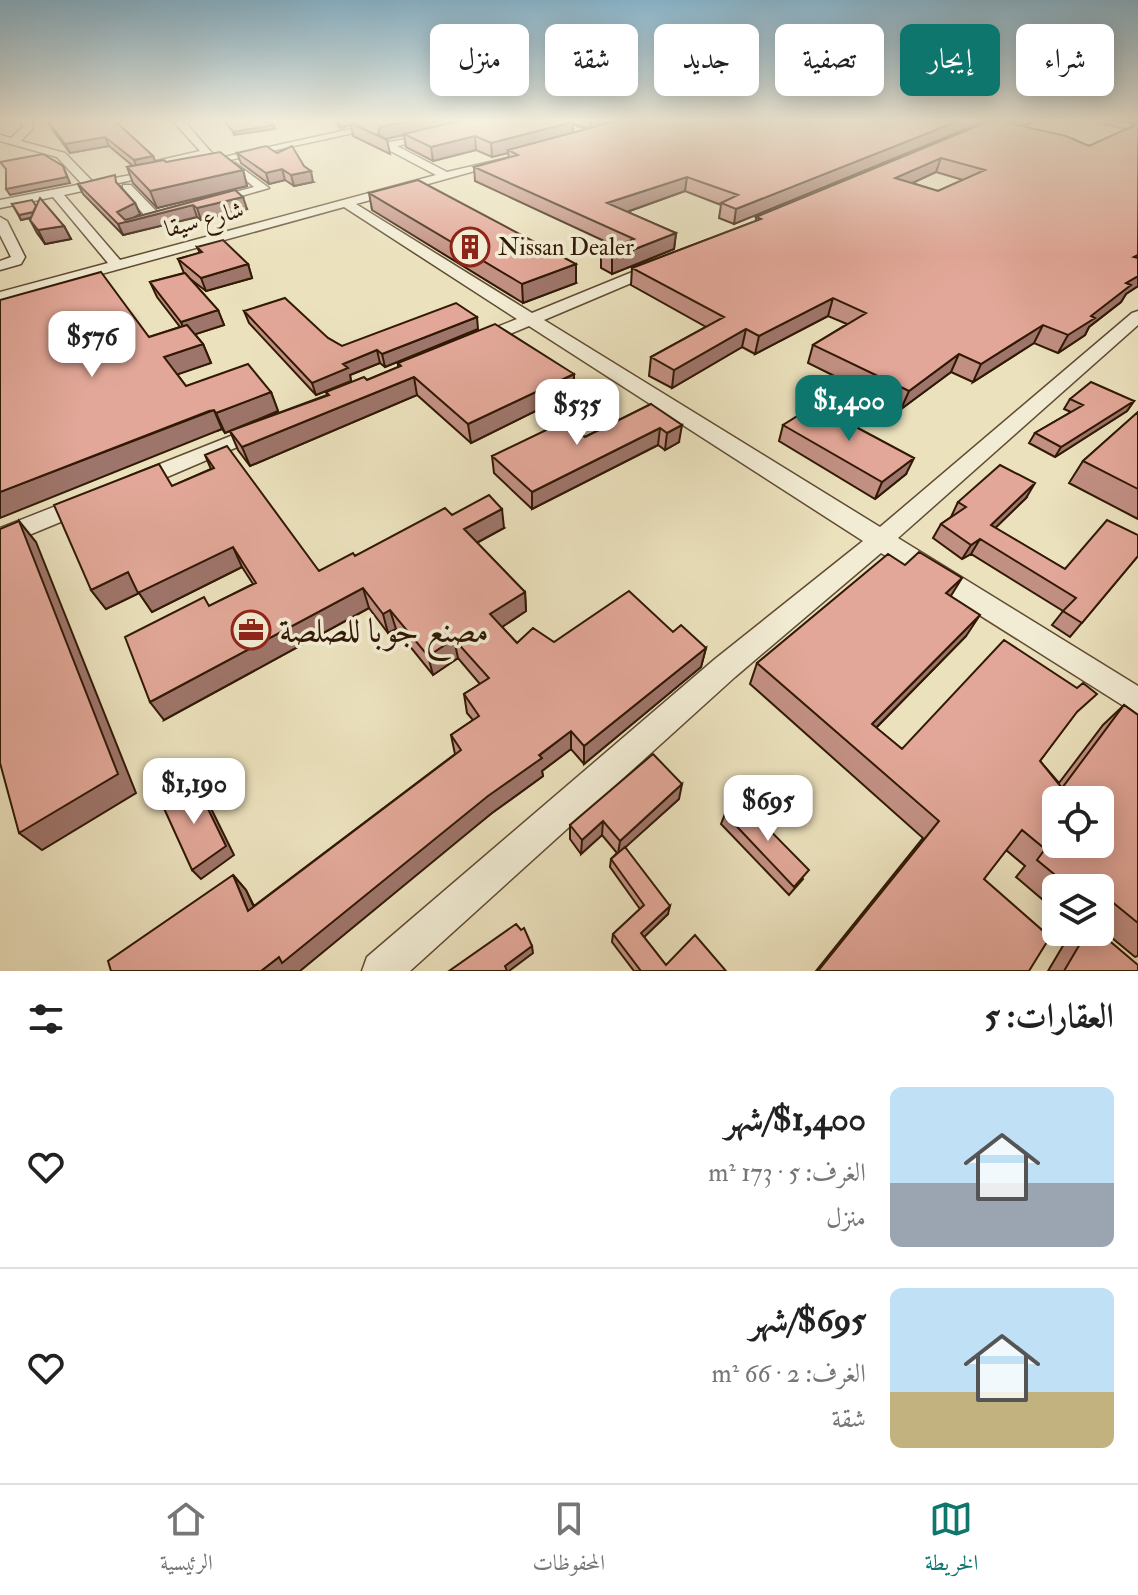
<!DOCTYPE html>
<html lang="ar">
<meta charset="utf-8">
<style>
:root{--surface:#fff;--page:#f2f2f2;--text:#222;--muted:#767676;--line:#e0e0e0;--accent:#0f766e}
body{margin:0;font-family:"IM FELL Double Pica",Amiri,serif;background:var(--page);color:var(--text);direction:rtl;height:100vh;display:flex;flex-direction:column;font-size:30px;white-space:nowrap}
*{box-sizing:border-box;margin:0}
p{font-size:26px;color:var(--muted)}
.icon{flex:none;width:44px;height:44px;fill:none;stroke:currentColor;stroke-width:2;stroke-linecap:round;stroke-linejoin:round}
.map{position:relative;height:971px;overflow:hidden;direction:ltr}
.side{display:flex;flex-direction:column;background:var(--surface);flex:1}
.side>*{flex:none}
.banner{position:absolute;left:24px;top:24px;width:1090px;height:72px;direction:rtl;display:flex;gap:16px}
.fabs{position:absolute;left:1042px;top:786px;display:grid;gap:16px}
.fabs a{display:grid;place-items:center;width:72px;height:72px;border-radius:12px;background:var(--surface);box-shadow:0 4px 20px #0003;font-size:40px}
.price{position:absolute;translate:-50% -68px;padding:0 18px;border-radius:16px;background:#fff;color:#222;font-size:26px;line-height:52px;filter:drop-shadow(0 2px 4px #0008)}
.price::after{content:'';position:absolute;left:50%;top:48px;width:24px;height:18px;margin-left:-12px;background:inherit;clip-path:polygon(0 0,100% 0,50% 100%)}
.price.selected{background:var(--accent);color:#fff}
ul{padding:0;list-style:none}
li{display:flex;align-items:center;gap:24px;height:200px;padding:0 24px}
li+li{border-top:2px solid var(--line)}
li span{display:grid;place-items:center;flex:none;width:224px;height:160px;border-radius:12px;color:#555}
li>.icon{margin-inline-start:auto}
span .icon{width:96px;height:96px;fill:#fffc;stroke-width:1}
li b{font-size:34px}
h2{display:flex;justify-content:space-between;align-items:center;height:96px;padding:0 24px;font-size:34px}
.pill{padding:0 28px;border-radius:12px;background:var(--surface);box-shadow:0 4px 20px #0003;font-size:28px;line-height:72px}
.pill.selected{background:var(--accent);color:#fff}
.menu{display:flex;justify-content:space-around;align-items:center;height:112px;border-top:2px solid var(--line);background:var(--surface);font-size:22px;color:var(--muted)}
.menu a{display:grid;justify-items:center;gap:4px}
.menu .selected{color:var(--accent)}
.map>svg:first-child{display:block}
</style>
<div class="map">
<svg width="1138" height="971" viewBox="0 0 1138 971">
<rect width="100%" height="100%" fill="#ebe1bd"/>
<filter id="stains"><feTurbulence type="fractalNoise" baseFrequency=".0025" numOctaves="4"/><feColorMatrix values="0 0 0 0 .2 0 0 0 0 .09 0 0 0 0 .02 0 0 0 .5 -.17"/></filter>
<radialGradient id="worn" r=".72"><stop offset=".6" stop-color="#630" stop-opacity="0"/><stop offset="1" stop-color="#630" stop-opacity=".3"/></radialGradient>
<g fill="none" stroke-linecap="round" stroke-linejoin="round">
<defs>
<path id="minor" d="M21,120H31L33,128L21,141L65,153L93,182L164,169V173L64,195L120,260L436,175L383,147V143L436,134V138L397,146L447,172L507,158V162L356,204L532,313L652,264H662V270L544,320L880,527L1132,313L1138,311V325L898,538L1138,686V715L881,553L735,677L410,971H362L367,957L715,659L863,541L529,326L484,345H472L469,341L472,337L517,319L344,207L0,302V292L108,263L53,197L0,208V200L82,184L57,157L0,141V135L11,138L23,127Z
M172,120H183L212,153L139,169V165L200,151Z
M392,120H413L198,167L192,164Z
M545,120H560L598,136L589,138Z
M1097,120L1138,125V131L1099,122Z
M235,163L269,188L210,205V199L254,187L231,168L229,166Z
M123,185H131L158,213V219H148L123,191Z
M0,217L7,221L25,257L21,264L0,270V261L11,257L0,235Z
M261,424L271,430L268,434L146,486H130L127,481L130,476Z
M84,495L92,497L95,503L92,509L0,547V528Z"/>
</defs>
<!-- minor casing -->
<use href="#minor" stroke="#604b33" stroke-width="3"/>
<!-- minor -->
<use href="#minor" fill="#f2ecd4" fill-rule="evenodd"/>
</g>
<!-- wall -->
<path fill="#c29083" stroke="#311905" stroke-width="2" fill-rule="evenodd" d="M114,120L153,156L155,161L243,170L247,186L157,208L133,183L127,167L133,166L109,146L70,153L52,129L48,121Z
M334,120H988L734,224L719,218L721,205L685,191L627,212L676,233L674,249L612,274L601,268V252L615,246L475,181L474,167L509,157L508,153L492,157L476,150L433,161L406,147L404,135L386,139L387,140L390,154L353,136L351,125L340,128ZM573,124L590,129L573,133Z
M1037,120L1024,127L1089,146L1138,124L1122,120H1138V286L1126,294L1121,302L1089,327L1085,335L1058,353L1034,343L973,382L951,372L901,409L808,363L813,345L847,324L828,316L755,354L742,347L672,388L649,376L651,357L706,327L631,285L632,268L756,221V217ZM936,172L963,180L938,191L912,183Z
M237,153L313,182L294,186L285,180L269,184L241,163Z
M78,184L120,186L135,203L140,214L133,218L235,190L247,209L201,220L197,217L123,235L83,194Z
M369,193L576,283L523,303L372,210Z
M12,204L36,206L64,226L71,239L45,244L37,233L30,220L31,218L21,220Z
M197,247L248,264L252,278L206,291L189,278L218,310L224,325L195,334L203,344L211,363L177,374L186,386L271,392L278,411L225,433L222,429L217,431L149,337L180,327L157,297L150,282L184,273L178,259L200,253Z
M244,311L328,338L342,346L478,329L385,367L380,363L350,375L351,381L316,395L249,323Z
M398,363L574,392L471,443L417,395L250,466L238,450L230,431L327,395L326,392L367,380L398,367Z
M1070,399L1134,401L1127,411L1055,457L1029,443L1035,433L1071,412L1064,409Z
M651,404L679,442L665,450L658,445L532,509L494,473L492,456L585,437Z
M1138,412V519L1069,483L1083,461Z
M783,425L906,474L875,499L779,441Z
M205,455L319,571L452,515L504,528L477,543L525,592L526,611L502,627L517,643L554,642L673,632L706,648L701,667L584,764L571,749L542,771L543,776L492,813L290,971L233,875L246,890L254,906L455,754L451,735L473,720L467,713L464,694L480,684L458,658L433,675L396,629L388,633L369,608L164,720L209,606L253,584L242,567L152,612L139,593L106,609L91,590L172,486L211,469Z
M1026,498L995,528L1065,569L1138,556L1070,637L1052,625L1063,611L971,554L962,559L933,538L941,524L951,517L958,502Z
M951,596L966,636L876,728L902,749L1071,719L1040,761L1059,783L1103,725L1124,705L1138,715V956L1135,957L1100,928V888H1056V911L1016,877L1025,866L1006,850L984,879L1029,971H816L923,838L750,684L757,663Z
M679,799L625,847L668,914L644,937L666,965L726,971H634L612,942L613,934L640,909L610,867L611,859L617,853L602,835L581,854L570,839V825Z
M725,814L803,879L789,895L721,824Z
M1080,932H1099L1138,971H1048L1067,939Z"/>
<!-- shaded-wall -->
<path fill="#9e756a" stroke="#311905" stroke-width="2" d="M338,120H375L351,123V125L340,128Z
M412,120H472L404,134V135L385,139L378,134L380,127Z
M591,120H642L591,129Z
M961,120H988L734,224L736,209Z
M1014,120H1037L1003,136L1008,123Z
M573,122V135L508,150V153L492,157L491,143Z
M274,125L275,129L234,135L233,132Z
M475,136L476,150L433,161L431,147Z
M105,137L109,146L70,153L65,144Z
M153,156L157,166L138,170L134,160Z
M941,158L936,172L891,193L895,178Z
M63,166L70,183L10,195L6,189Z
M282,169L285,180L269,184L266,173Z
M243,170L247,186L157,208L150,191Z
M311,171L313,182L294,186L291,175Z
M687,177L685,191L607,219V203Z
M243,197L247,209L201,220L197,208Z
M135,203L140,214L126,222L193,205L197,217L123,235L118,224L117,212Z
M39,211L41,215L21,220L19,215Z
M64,226L71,239L45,244L38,230Z
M676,233L674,249L612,274V258Z
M248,264L252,278L206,291L201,278Z
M576,264V283L523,303L522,284Z
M1138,276V286L1126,294L1121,302L1089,327L1085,335L1058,353L1068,335L1126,283Z
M833,298L828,316L755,354L759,336Z
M218,310L224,325L187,337L181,322Z
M477,317L478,329L385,367L382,354Z
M1043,325L1034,343L973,382L981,364Z
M746,329L742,347L672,388L674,370Z
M203,344L211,363L173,376L164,357Z
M377,350L380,363L350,375L351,381L316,395L312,383L343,364Z
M959,354L951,372L901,409L909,391Z
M574,374V392L471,443L468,424Z
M414,377L417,395L250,466L242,447Z
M271,392L278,411L225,433L216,413Z
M1134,401L1127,411L1055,457L1061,447Z
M214,410L222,429L0,518V492Z
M682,425L679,442L665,450L667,433Z
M660,428L658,445L532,509V492Z
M914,458L906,474L875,499L882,482Z
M1035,483L1026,498L983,540L991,525Z
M502,509L504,528L467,548L464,529Z
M19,521L36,542L136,793L42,850L19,833Z
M980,539L971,554L962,559L971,545Z
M233,547L242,567L152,612L139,593L106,609L91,590L128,572Z
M962,578L949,599L946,593Z
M363,588L369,608L164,720L150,702Z
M525,592L526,611L493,633L490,614Z
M390,610L396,629L388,633L383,614Z
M980,615L966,636L860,744L872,724Z
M454,639L458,658L433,675L428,656Z
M706,648L701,667L584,764V746Z
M571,731V749L542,771L543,776L492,813L300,971H261Z
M195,782L203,792L234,855L201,879L192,870Z
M682,784L679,799L618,854L620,841Z
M603,821L602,835L581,854L582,840Z
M233,875L246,890L262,925L248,911Z
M670,906L668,914L640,941L641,933Z
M532,946L533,953L509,971H506L505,966Z"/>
<!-- building -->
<path fill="#e2a798" stroke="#311905" stroke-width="2" fill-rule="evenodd" d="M50,120H114L153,156L134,160L105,137L65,144L48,121Z
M224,120H259L274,125L233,132Z
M363,120H412L380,127L378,134L387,140L351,123Z
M463,120H568L573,122L491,143L475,136L431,147L404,134Z
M620,120H961L736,209L721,203L738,195L687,177L607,203L676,233L612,258L601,252L634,239L474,167L518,155L508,150Z
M992,120H1014L1008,123L1066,136L1089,146L1138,124V255L1134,257L1138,258V276L1126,283L1131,285L1091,316L1095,318L1068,335L1043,325L981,364L959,354L909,391L813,345L866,313L833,298L759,336L746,329L674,370L651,357L724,317L632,268L761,219L756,217ZM941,158L985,170L938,191L895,178Z
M266,146L277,153L292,146L304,166L311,171L291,175L282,169L266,173L237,153Z
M220,152L243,170L150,191L127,167L164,160L166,162Z
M43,154L63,166L67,177L6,189V169L0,162Z
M115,175L116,182L135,203L117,212L125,220L235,190L243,197L197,208L193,205L118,224L78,184Z
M418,180L576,264L522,284L369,193Z
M40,198L64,226L38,230L30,220Z
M32,200L36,206L33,212L19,215L12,204Z
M223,240L248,264L201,278L178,259L202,252L197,247Z
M101,272L149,337L187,325L203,344L164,357L186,386L248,364L271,392L216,413L214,410L209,411L0,492V300Z
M185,273L218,310L181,322L150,282Z
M285,298L328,338L342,346L456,303L477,317L382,354L377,350L343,364L348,368L312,383L244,311Z
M495,324L574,374L468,424L414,377L242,447L230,431L329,395L326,392L364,377L367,380L401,366L398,363Z
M1091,382L1134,401L1061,447L1035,433L1083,405L1070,399Z
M651,404L682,425L667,433L660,428L532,492L492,456L565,421L585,437Z
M815,405L914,458L882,482L783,425Z
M1138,412V489L1083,461Z
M227,446L319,571L353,553L355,556L445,508L452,515L489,495L502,509L464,529L525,592L490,614L517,643L533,628L554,642L629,591L673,632L681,625L706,648L584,746L571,731L539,755L542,758L488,796L282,963L279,957L261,971H111L108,961L233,875L248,911L461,750L451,735L479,716L464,694L489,678L454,639L428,656L390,610L383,614L363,588L150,702L125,637L204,597L209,606L256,583L233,547L138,593L128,572L91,590L54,505L159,464L172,486L214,468L205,455Z
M1000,465L1035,483L991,525L1065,569L1107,520L1138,535V556L1082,623L1063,611L1076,598L980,539L971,545L941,524L966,507L958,502Z
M19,521L118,774L19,833L0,763V529Z
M919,552L962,578L946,593L980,615L872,724L902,749L1004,640L1077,688L1083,683L1097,694L1077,712L1040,761L1062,788L1124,705L1138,715V923L1100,892V888H1071L1037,860L1045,849L1022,830L984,879L1050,937L1029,971H818L939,821L757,663L888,554L905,565ZM1056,800H1100V844H1056Z
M653,754L682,784L620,841L603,821L582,840L570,825Z
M195,782L226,846L192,870L162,804Z
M740,800L809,870L794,887L725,814Z
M625,847L670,906L641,933L666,965L695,935L726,971H641L613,934L644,905L611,859Z
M516,924L521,930L524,928L532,946L505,966L507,971H449Z
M1087,932H1099L1138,965V971H1064Z"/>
<!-- sky -->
<linearGradient id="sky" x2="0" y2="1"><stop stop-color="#88b8d2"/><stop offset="0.47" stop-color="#f6f2e1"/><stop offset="1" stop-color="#f6f2e1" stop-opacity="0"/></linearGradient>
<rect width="1138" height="256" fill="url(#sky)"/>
<!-- icons -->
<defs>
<symbol id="building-ring" viewBox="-11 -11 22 22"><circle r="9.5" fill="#f2ecd4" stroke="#8f2418" stroke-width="1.5"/><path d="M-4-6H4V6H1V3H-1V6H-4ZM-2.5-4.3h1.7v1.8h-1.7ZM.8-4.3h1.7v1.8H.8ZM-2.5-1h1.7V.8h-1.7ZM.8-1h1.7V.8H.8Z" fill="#8f2418"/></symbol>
<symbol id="office-ring" viewBox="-11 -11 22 22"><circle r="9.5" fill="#f2ecd4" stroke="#8f2418" stroke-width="1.5"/><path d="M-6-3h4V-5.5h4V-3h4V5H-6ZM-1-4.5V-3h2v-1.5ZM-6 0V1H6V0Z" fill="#8f2418"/></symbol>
</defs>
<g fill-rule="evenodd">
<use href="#building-ring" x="448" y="225" width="44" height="44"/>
<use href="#office-ring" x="229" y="608" width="44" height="44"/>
</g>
<g text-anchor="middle" stroke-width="7" stroke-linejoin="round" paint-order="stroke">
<!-- far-street labels -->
<g font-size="24" fill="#311905" stroke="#f2ecd4">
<text transform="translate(204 219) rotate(-15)" y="8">شارع سيقا</text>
</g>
<!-- far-poi labels -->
<g font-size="24" fill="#311905" stroke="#f2ecd4" text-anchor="start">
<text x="498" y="255">Nissan Dealer</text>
</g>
<!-- near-poi labels -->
<g font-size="34" fill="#311905" stroke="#f2ecd4" text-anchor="start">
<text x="279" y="642">مصنع جوبا للصلصة</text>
</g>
</g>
<rect width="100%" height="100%" filter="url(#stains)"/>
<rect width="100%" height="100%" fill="url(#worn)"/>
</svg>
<div class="fabs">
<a><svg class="icon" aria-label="locate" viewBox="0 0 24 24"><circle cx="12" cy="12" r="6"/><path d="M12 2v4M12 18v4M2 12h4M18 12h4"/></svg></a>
<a><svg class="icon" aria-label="layers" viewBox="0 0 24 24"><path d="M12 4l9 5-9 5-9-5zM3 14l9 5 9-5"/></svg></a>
</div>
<b class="price" style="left:92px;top:379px">$576</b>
<b class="price selected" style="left:849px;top:443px">$1,400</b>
<b class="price" style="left:577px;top:447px">$535</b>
<b class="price" style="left:194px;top:826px">$1,190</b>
<b class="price" style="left:768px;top:843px">$695</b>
<div class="banner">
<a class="pill">شراء</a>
<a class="pill selected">إيجار</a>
<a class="pill">تصفية</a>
<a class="pill">جديد</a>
<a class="pill">شقة</a>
<a class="pill">منزل</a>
</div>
</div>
<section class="side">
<h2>العقارات: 5<svg class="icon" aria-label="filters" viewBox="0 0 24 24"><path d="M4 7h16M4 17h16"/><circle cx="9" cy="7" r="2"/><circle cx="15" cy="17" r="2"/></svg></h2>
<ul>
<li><span style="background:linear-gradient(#bfe0f5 60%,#9aa5b1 0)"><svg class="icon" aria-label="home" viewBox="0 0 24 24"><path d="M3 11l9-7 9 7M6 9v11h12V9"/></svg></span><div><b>$1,400/شهر</b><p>الغرف: 5 · 173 m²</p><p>منزل</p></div><svg class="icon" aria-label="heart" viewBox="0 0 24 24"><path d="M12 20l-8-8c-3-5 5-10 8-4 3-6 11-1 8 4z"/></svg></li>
<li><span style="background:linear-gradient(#bfe0f5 65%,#c2b280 0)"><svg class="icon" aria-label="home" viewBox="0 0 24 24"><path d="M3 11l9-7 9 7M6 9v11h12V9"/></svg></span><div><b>$695/شهر</b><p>الغرف: 2 · 66 m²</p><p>شقة</p></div><svg class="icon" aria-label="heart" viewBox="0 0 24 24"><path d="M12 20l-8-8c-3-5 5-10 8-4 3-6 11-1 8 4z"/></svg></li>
</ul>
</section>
<nav class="menu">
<a class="selected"><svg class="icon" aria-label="map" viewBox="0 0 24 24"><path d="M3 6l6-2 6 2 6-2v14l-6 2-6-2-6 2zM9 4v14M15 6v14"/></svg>الخريطة</a>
<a><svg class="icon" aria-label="saved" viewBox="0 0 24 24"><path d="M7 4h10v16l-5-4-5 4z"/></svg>المحفوظات</a>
<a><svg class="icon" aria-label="home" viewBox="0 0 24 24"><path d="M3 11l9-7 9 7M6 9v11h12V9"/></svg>الرئيسية</a>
</nav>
